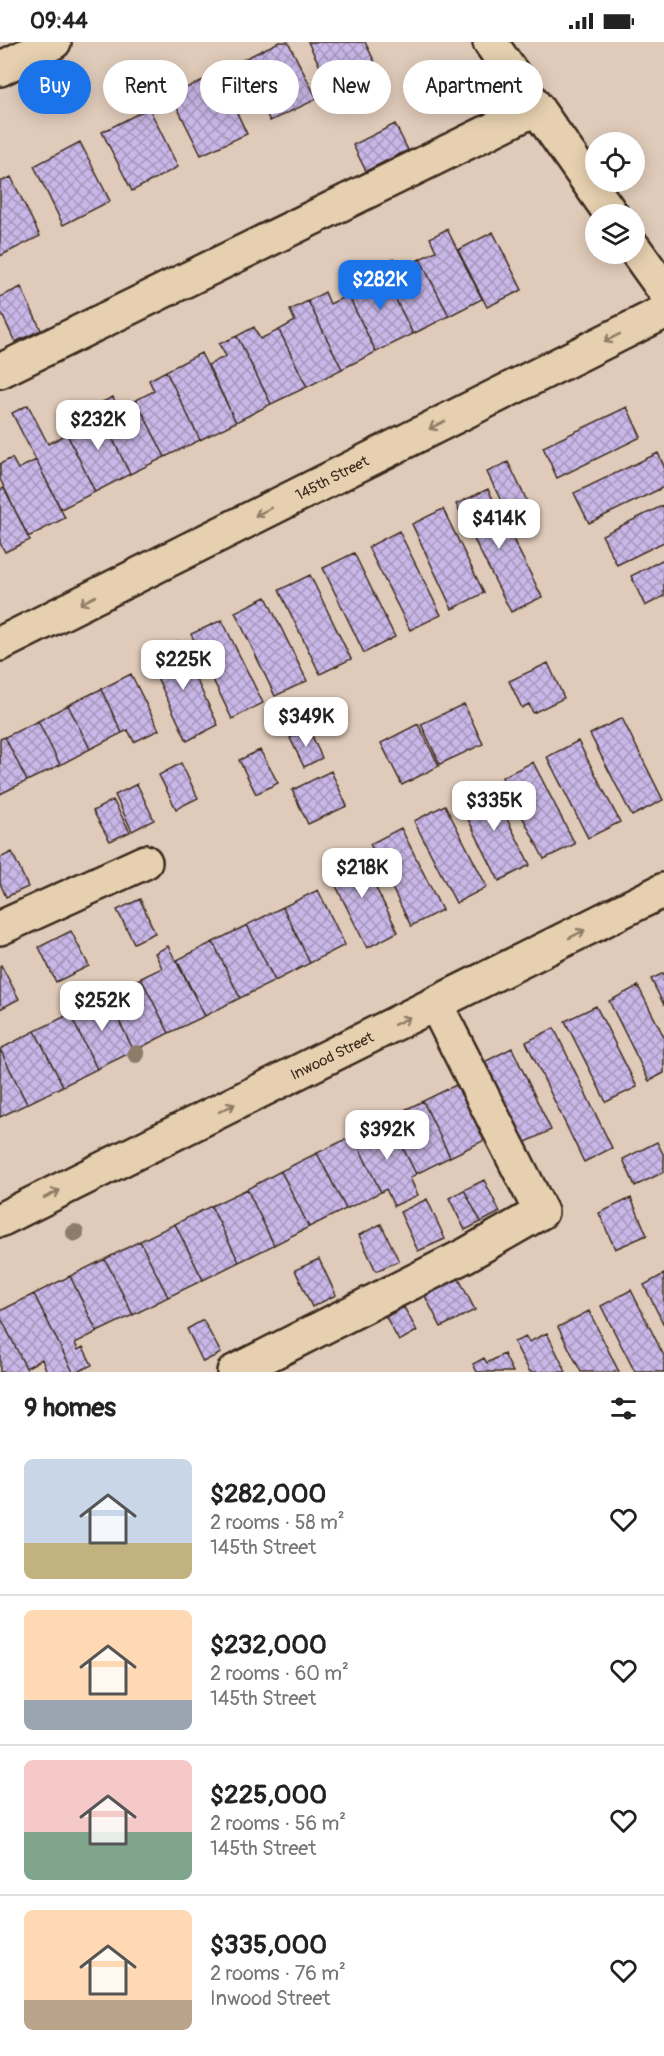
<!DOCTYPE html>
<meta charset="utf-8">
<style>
:root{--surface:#fff;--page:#f6f6f6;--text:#222;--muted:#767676;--line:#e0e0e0;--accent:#1a73e8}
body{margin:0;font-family:Pangolin,sans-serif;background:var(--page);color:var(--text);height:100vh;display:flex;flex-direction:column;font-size:22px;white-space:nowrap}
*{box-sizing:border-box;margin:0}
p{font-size:20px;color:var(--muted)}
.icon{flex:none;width:33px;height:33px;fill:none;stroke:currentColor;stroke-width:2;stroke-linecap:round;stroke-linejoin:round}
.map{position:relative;height:1330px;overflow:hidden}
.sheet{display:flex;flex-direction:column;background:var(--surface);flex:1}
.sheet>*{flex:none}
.banner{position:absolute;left:18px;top:18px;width:628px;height:54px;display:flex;gap:12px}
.tools{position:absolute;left:585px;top:90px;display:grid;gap:12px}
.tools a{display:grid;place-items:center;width:60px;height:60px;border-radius:50%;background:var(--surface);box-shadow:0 3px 15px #0003;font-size:30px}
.price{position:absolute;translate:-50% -51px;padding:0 14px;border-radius:12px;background:#fff;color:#222;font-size:20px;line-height:39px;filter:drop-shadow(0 2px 3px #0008)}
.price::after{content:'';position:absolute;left:50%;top:36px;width:18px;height:14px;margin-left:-9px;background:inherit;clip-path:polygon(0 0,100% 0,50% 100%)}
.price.selected{background:var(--accent);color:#fff}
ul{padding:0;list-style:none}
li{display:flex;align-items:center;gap:18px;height:150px;padding:0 24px}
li+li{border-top:2px solid var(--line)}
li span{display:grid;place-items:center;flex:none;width:168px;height:120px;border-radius:9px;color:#555}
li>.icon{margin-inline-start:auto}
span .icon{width:72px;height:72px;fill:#fffc;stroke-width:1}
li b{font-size:26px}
h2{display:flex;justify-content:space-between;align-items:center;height:72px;padding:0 24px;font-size:26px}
.pill{padding:0 21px;border-radius:27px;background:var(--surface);box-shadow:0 3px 15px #0003;font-size:21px;line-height:54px}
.pill.selected{background:var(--accent);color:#fff}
.status{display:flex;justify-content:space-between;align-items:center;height:42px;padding:0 30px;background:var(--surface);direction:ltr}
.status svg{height:16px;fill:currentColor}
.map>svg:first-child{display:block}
</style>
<div class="status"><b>09:44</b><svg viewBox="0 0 49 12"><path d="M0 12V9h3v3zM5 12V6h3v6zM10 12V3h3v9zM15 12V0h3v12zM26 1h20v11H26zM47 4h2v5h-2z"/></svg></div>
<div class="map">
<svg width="664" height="1330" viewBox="0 0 664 1330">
<defs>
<pattern id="building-cross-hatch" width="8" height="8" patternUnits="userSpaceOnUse" patternTransform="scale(1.5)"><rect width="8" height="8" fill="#c9b7e7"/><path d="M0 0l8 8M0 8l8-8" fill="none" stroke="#a495bb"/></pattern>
</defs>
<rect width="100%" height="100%" fill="#e0cbba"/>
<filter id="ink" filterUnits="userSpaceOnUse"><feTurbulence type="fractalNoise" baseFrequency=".0167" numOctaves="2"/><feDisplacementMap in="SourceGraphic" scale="12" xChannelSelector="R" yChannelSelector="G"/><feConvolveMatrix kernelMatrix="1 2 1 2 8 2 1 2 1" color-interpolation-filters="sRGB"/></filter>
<g filter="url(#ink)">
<!-- building -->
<path fill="url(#building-cross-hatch)" stroke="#3b2a1e" stroke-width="1.5" d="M279,0H288L317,57L270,79L240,19Z
M308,0H365L382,35L336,57Z
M218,31L247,92L201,113L171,53Z
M149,66L178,125L132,149L102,90Z
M395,82L408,108L366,129L353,103Z
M80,100L110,159L63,183L34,124Z
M11,135L40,194L0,214V140Z
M447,187L482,257L449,274L420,217L436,209L430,196Z
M493,190L522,248L487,265L458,208Z
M394,216L400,227L420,217L449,274L413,292L379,224Z
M379,224L413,292L376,310L348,253L367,244L361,233Z
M21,245L41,288L15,300L0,268V255Z
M325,250L330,262L348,253L376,310L342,327L308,259Z
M308,259L342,327L307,345L279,288L295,279L290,268Z
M254,285L260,297L279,288L307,345L271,362L237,294Z
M237,294L271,362L236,380L208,323L226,314L219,302Z
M201,311L236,380L200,398L166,329Z
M166,329L200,398L165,415L136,358L154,349L149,338Z
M113,355L118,367L136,358L165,415L130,432L96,363Z
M28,363L48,402L67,392L95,450L61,467L12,371Z
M96,363L130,432L95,450L67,392L84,384L78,373Z
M627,365L641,395L557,436L543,405Z
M658,411L664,424V445L589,481L574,451Z
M12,416L18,427L36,418L65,476L28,495L0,437V422Z
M508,420L527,459L506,469L487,430Z
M4,446L30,498L5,510L0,501V448Z
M488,447L542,555L511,570L456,462Z
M664,463V500L617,523L602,493Z
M443,467L484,551L452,567L412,482Z
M399,489L441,573L410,588L368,505Z
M354,511L395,595L364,611L323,526Z
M664,517V554L645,564L631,534Z
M310,533L351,617L320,632L279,548Z
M266,555L307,639L275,654L235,570Z
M222,578L263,661L232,677L191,592Z
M178,599L218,683L187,699L147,614Z
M548,621L564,656L533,671L529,662L522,666L509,639Z
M131,632L159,688L134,700L128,688L122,691L101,647Z
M101,647L122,691L90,707L68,663Z
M464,662L483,702L440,722L421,682Z
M68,663L90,707L60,723L38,679Z
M622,676L663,758L632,774L590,692Z
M38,679L60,723L27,739L5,695Z
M418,682L439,724L402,743L381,701Z
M309,687L322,716L304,725L290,696Z
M5,695L27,739L0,752V697Z
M578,699L620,780L588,796L547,715Z
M260,708L278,741L256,752L239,718Z
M533,720L575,802L544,817L502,735Z
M181,721L198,756L176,767L159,733Z
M331,729L347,764L308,782L292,748Z
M489,741L530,823L499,839L458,757Z
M137,742L154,778L132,789L115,753Z
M113,758L130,790L110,799L93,769Z
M445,763L487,845L456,861L414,779Z
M401,786L442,868L411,884L370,802Z
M357,808L398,890L367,906L326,824Z
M12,810L28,845L6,855L0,841V816Z
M318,848L345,903L310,921L283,865Z
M140,857L155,891L134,901L117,868Z
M283,865L310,921L275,939L247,883Z
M247,883L275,939L240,956L213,900Z
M71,889L89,924L56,940L39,905Z
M213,900L240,956L205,974L177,918Z
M168,904L205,974L169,991L141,936L162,926L155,911Z
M1,923L19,957L0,967V924Z
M664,931V963L651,937Z
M141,936L169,991L134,1009L106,953Z
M638,944L664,995V1031L649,1039L609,959Z
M106,953L134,1009L97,1027L70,972Z
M596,964L637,1045L606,1060L565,979Z
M70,972L97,1027L63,1044L35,989Z
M554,986L612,1106L584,1120L526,1000Z
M35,989L63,1044L27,1062L0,1007Z
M512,1006L551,1088L522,1102L482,1021Z
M0,1007L27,1062L0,1075Z
M458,1042L485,1098L450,1115L423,1059Z
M423,1059L450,1115L416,1132L388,1076Z
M388,1076L416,1132L410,1136L418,1153L394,1164L386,1147L381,1150L353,1094Z
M353,1094L381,1150L346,1167L317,1111Z
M657,1100L664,1114V1130L635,1144L623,1117Z
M317,1111L346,1167L309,1185L281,1129Z
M281,1129L309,1185L274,1203L247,1147Z
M484,1138L500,1170L481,1180L464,1148Z
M247,1147L274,1203L239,1220L211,1164Z
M464,1148L481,1180L465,1188L449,1156Z
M631,1156L647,1193L615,1207L599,1171Z
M427,1157L445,1197L418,1209L400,1170Z
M211,1164L239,1220L203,1238L175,1182Z
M175,1182L203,1238L168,1255L140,1199Z
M381,1182L399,1219L376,1229L359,1193Z
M140,1199L168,1255L133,1273L105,1217Z
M105,1217L133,1273L97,1290L70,1234Z
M319,1217L336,1253L312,1265L295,1228Z
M664,1232V1283L644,1243Z
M70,1234L97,1290L75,1301L78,1308L83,1305L92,1323L77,1330H73L34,1252Z
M458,1235L475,1268L441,1285L424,1252Z
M631,1248L664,1314V1330H635L601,1264Z
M34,1252L73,1330H47L42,1317L26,1326L0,1274V1269Z
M404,1265L417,1289L399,1299L386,1275Z
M589,1269L619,1330H581L558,1285Z
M0,1274L28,1330H0Z
M203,1278L221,1311L203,1320L187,1287Z
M547,1291L566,1330H530L514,1300L526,1295L529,1300Z
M504,1312L513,1330H477L473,1322L484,1316L487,1321Z"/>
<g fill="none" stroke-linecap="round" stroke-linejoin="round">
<defs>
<path id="minor" d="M490,0L611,172
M0,27L54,0
M634,206L664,248
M0,329L537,66
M0,602L664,270
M0,886L145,820
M0,1178L664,848
M234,1330L466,1213L541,1170L436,963"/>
</defs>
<!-- minor casing -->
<use href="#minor" stroke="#3b2a1e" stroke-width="38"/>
<!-- minor -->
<use href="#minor" stroke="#e6d0af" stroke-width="33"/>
</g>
<!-- trees -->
<g fill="#8c7c6a">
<circle cx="136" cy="1012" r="9"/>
<circle cx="75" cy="1191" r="9"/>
</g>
<!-- one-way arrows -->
<defs><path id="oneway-shaft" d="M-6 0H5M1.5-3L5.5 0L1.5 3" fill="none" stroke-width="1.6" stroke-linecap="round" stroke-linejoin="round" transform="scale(1.5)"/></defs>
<g stroke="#907d66">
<use href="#oneway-shaft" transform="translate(612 296) rotate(153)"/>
<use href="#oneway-shaft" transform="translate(437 383) rotate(153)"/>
<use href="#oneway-shaft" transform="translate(263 470) rotate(153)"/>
<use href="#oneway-shaft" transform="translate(88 558) rotate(153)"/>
<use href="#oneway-shaft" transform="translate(577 892) rotate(-27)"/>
<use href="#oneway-shaft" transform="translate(402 979) rotate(-26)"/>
<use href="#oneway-shaft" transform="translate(227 1066) rotate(-26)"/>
<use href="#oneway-shaft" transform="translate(52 1152) rotate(-26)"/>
</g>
</g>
<g text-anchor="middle" stroke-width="4.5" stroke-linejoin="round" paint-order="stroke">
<!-- street labels -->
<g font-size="15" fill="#3b2a1e" stroke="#e6d0af">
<text transform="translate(332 436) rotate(-27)" y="5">145th Street</text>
<text transform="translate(332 1014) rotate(-26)" y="5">Inwood Street</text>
</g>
</g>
</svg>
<div class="tools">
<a><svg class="icon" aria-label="locate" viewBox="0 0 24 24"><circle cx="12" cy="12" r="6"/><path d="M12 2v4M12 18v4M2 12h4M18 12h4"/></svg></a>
<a><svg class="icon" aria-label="layers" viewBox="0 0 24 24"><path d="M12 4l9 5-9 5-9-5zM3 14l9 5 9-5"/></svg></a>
</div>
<b class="price selected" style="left:380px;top:269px">$282K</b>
<b class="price" style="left:98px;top:409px">$232K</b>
<b class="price" style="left:499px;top:508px">$414K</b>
<b class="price" style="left:183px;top:649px">$225K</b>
<b class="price" style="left:306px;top:706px">$349K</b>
<b class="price" style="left:494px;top:790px">$335K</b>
<b class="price" style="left:362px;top:857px">$218K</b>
<b class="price" style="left:102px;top:990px">$252K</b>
<b class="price" style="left:387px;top:1119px">$392K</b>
<div class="banner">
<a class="pill selected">Buy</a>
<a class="pill">Rent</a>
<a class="pill">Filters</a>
<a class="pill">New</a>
<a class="pill">Apartment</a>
</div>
</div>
<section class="sheet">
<h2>9 homes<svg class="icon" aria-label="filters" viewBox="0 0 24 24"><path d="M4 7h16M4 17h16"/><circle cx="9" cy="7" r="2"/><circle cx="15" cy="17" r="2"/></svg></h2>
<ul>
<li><span style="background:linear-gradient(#c9d6e8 70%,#c2b280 0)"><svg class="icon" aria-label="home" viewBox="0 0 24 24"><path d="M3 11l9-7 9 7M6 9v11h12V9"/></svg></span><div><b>$282,000</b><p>2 rooms · 58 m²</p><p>145th Street</p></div><svg class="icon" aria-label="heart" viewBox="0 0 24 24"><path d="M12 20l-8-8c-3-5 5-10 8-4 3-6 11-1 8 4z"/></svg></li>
<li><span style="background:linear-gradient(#ffd9b3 75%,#9aa5b1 0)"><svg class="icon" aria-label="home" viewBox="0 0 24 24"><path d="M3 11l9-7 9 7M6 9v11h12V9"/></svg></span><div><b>$232,000</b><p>2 rooms · 60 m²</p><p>145th Street</p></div><svg class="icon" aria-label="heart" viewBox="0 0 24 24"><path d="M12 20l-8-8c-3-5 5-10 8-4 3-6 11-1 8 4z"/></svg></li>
<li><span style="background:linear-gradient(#f6c9c9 60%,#7fa58c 0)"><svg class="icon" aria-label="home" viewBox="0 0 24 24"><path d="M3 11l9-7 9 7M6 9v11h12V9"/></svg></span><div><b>$225,000</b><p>2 rooms · 56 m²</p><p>145th Street</p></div><svg class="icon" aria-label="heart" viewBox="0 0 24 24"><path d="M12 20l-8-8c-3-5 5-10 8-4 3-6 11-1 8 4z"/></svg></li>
<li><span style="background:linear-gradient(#ffd9b3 75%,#b9a48a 0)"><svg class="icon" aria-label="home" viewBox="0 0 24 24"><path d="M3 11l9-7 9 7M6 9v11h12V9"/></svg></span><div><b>$335,000</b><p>2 rooms · 76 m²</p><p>Inwood Street</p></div><svg class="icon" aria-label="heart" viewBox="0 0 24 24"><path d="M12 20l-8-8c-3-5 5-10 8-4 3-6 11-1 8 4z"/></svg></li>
</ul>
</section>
